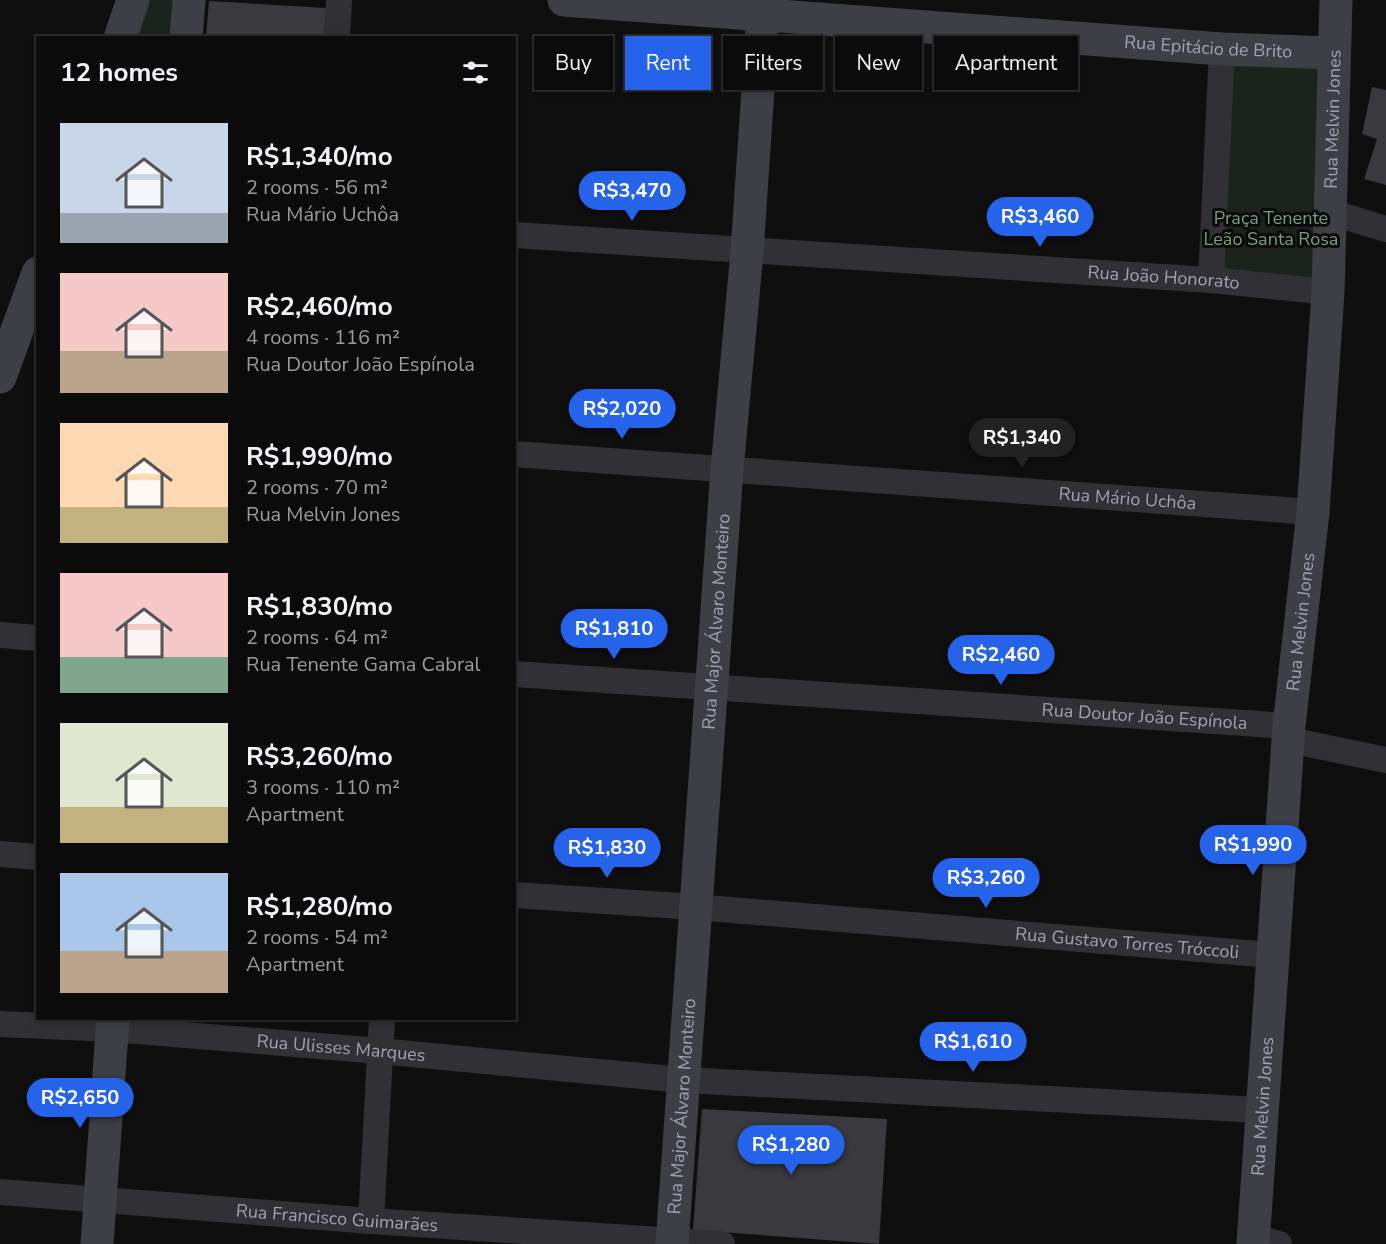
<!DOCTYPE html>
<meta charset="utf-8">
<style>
:root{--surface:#0b0b0c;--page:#19191a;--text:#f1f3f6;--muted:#9a9b9d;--line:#2b2b2d;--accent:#2563eb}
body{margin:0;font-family:"Nunito Sans",sans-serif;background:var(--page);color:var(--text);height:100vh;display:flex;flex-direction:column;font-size:22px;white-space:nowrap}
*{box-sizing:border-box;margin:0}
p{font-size:20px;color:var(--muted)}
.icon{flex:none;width:33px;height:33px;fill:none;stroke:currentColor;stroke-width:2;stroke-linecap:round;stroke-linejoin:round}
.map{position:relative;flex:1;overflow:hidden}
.drawer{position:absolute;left:36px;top:36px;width:480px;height:984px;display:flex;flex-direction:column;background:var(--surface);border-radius:0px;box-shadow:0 3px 9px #0003,0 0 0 2px var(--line)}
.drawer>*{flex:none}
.hud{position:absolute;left:534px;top:36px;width:570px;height:54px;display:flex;gap:12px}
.price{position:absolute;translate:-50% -51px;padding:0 14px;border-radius:21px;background:var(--accent);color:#fff;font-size:20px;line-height:39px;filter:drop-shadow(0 2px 3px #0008)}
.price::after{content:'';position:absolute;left:50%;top:36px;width:18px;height:14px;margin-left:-9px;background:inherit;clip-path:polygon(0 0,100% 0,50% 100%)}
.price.active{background:#222;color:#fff}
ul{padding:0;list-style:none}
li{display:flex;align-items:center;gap:18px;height:150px;padding:0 24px}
li span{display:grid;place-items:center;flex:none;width:168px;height:120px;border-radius:0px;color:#555}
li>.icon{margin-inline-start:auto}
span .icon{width:72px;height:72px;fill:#fffc;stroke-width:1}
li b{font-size:26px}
h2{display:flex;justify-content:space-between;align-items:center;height:72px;padding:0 24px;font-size:26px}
.pill{padding:0 21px;border-radius:0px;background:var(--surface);box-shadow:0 3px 9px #0003,0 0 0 2px var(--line);font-size:21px;line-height:54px}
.pill.active{background:var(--accent);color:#fff}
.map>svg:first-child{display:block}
</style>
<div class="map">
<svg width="1386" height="1244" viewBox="0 0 1386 1244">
<rect width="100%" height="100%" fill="#0f0f10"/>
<!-- green -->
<path fill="#1c231d" d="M139,0H172L171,37L127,38Z
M1222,49L1333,60L1328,292L1211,280Z"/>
<!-- building -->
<path fill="#39393e" d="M209,1L326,8L324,38H206Z
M1372,87L1386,90V185L1364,179L1377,139L1362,134Z
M702,1109L887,1119L879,1244L693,1230Z"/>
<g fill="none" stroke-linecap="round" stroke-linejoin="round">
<!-- street -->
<g stroke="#303035" stroke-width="26">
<path d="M337,38L339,0"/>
<path d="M1330,212L1386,229"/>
<path id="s1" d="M514,235L1211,280L1328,292"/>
<path d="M1211,280L1222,49"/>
<path id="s2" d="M514,454L1313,512"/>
<path d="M0,635L38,638"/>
<path id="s3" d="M514,674L1289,726"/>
<path d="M1289,740L1386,760"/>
<path d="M0,854L38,857"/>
<path id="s4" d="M514,895L696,907L1271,955"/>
<path id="s5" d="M0,1024L112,1029L380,1051L683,1080L1261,1110"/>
<path id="s6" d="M0,1192L371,1221L722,1244"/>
<path d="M371,1221L382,1018"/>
<path d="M1253,1236L1279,1244"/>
</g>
<!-- secondary -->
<g stroke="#3e3f45" stroke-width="33">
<path id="s7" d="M564,0L1222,49L1333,53"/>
<path d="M120,38L133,0"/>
<path d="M186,38L189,0"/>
<path d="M0,377L38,273"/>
<path d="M97,1244L113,1018"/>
<path id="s8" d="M672,1244L727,469L747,252L764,0"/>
<path id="s9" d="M1253,1244L1289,726L1313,512L1328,292L1336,0"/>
</g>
</g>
<g text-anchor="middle" stroke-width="6" stroke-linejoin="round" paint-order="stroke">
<!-- street labels -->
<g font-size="18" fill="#a0a2b2" stroke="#0a0a0b">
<text dy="6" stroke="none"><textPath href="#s7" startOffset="646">Rua Epitácio de Brito</textPath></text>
<text dy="6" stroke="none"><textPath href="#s9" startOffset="1128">Rua Melvin Jones</textPath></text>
<text dy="6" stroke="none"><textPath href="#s1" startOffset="651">Rua João Honorato</textPath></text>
<text dy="6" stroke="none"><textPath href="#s2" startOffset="615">Rua Mário Uchôa</textPath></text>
<text dy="6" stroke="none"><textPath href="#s8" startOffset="624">Rua Major Álvaro Monteiro</textPath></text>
<text dy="6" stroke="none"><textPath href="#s9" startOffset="624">Rua Melvin Jones</textPath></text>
<text dy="6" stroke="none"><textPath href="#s3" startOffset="632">Rua Doutor João Espínola</textPath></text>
<text dy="6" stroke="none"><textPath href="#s4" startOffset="615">Rua Gustavo Torres Tróccoli</textPath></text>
<text dy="6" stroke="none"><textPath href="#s5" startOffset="342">Rua Ulisses Marques</textPath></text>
<text dy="6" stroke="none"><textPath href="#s8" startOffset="138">Rua Major Álvaro Monteiro</textPath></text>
<text dy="6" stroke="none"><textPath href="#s9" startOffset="138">Rua Melvin Jones</textPath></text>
<text dy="6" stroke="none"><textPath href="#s6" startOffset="338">Rua Francisco Guimarães</textPath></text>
</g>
<!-- park labels -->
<g font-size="18" fill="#769d7f" stroke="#0a0a0b">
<text x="1271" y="224">Praça Tenente<tspan x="1271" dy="21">Leão Santa Rosa</tspan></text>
</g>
</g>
</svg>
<b class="price" style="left:632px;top:222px">R$3,470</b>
<b class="price" style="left:1040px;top:248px">R$3,460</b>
<b class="price" style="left:622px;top:440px">R$2,020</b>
<b class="price active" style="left:1022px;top:469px">R$1,340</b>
<b class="price" style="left:614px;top:660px">R$1,810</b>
<b class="price" style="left:1001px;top:686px">R$2,460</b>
<b class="price" style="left:1253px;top:876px">R$1,990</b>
<b class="price" style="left:607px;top:879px">R$1,830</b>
<b class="price" style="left:986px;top:909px">R$3,260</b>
<b class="price" style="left:973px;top:1073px">R$1,610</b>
<b class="price" style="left:80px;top:1129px">R$2,650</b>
<b class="price" style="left:791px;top:1176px">R$1,280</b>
<div class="hud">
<a class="pill">Buy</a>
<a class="pill active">Rent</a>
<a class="pill">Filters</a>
<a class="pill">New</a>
<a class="pill">Apartment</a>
</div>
<section class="drawer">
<h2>12 homes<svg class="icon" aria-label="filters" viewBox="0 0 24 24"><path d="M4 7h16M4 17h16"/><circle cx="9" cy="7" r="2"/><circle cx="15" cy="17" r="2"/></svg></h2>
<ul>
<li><span style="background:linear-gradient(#c9d6e8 75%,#9aa5b1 0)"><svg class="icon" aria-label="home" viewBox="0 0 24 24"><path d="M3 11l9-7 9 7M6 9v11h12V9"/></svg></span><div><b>R$1,340/mo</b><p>2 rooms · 56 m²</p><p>Rua Mário Uchôa</p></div></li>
<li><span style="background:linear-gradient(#f6c9c9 65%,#b9a48a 0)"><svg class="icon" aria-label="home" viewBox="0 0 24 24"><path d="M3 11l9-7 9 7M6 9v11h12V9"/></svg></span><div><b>R$2,460/mo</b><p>4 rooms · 116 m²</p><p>Rua Doutor João Espínola</p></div></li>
<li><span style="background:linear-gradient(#ffd9b3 70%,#c2b280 0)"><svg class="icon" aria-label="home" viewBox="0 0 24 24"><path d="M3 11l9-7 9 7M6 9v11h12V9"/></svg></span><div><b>R$1,990/mo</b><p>2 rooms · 70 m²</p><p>Rua Melvin Jones</p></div></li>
<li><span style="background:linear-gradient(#f6c9c9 70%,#7fa58c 0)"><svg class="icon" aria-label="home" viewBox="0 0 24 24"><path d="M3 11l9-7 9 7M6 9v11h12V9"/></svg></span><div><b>R$1,830/mo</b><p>2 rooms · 64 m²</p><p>Rua Tenente Gama Cabral</p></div></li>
<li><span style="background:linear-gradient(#dfe7d0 70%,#c2b280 0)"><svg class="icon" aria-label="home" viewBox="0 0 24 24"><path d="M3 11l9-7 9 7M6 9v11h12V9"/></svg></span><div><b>R$3,260/mo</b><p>3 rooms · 110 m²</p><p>Apartment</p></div></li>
<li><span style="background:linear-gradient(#a9c7e8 65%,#b9a48a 0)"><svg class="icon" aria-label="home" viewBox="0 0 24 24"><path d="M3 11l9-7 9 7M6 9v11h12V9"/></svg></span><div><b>R$1,280/mo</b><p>2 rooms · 54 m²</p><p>Apartment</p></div></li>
</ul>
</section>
</div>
